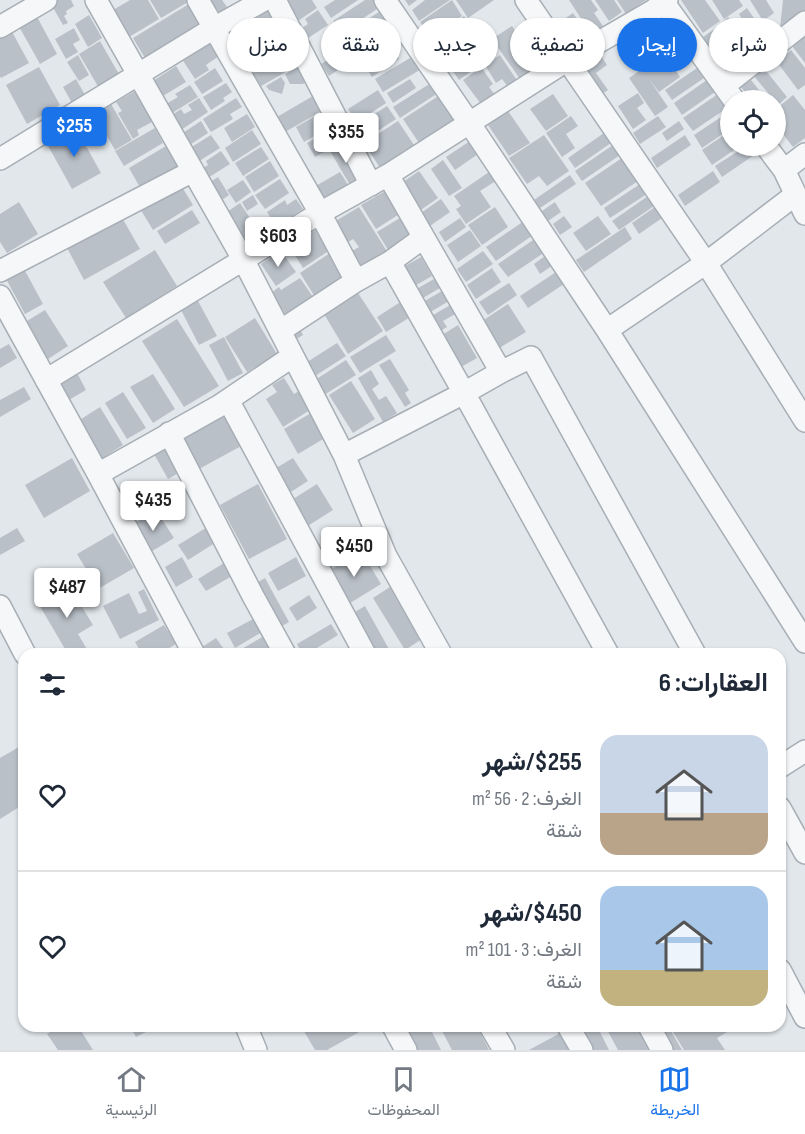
<!DOCTYPE html>
<html lang="ar">
<meta charset="utf-8">
<style>
:root{--surface:#fff;--page:#f6f6f7;--text:#1f2937;--muted:#747a83;--line:#e0e1e3;--accent:#1a73e8}
body{margin:0;font-family:"Sofia Sans Condensed",Vazirmatn,sans-serif;background:var(--page);color:var(--text);direction:rtl;height:100vh;display:flex;flex-direction:column;font-size:22px;white-space:nowrap}
*{box-sizing:border-box;margin:0}
p{font-size:20px;color:var(--muted)}
.icon{flex:none;width:33px;height:33px;fill:none;stroke:currentColor;stroke-width:2;stroke-linecap:round;stroke-linejoin:round}
.map{position:relative;flex:1;overflow:hidden;direction:ltr}
.drawer{position:absolute;left:18px;top:648px;width:768px;height:384px;display:flex;flex-direction:column;background:var(--surface);border-radius:18px;box-shadow:0 2px 4px #0004;direction:rtl}
.drawer>*{flex:none}
.hud{position:absolute;left:18px;top:18px;width:770px;height:54px;direction:rtl;display:flex;gap:12px}
.controls{position:absolute;left:720px;top:90px;display:grid;gap:12px}
.controls a{display:grid;place-items:center;width:66px;height:66px;border-radius:50%;background:var(--surface);box-shadow:0 2px 4px #0004;font-size:30px}
.price{position:absolute;translate:-50% -51px;padding:0 14px;border-radius:6px;background:#fff;color:#222;font-size:20px;line-height:39px;filter:drop-shadow(0 2px 3px #0008)}
.price::after{content:'';position:absolute;left:50%;top:36px;width:18px;height:14px;margin-left:-9px;background:inherit;clip-path:polygon(0 0,100% 0,50% 100%)}
.price.selected{background:var(--accent);color:#fff}
ul{padding:0;list-style:none}
li{display:flex;align-items:center;gap:18px;height:150px;padding:0 18px}
li+li{border-top:2px solid var(--line)}
li span{display:grid;place-items:center;flex:none;width:168px;height:120px;border-radius:18px;color:#555}
li>.icon{margin-inline-start:auto}
span .icon{width:72px;height:72px;fill:#fffc;stroke-width:1}
li b{font-size:26px}
h2{display:flex;justify-content:space-between;align-items:center;height:72px;padding:0 18px;font-size:26px}
.chip{padding:0 21px;border-radius:27px;background:var(--surface);box-shadow:0 2px 4px #0004;font-size:21px;line-height:54px}
.chip.selected{background:var(--accent);color:#fff}
.menu{display:flex;justify-content:space-around;align-items:center;height:84px;border-top:2px solid var(--line);background:var(--surface);font-size:16px;color:var(--muted)}
.menu a{display:grid;justify-items:center;gap:3px}
.menu .selected{color:var(--accent)}
.map>svg:first-child{display:block}
</style>
<div class="map">
<svg width="805" height="1050" viewBox="0 0 805 1050">
<rect width="100%" height="100%" fill="#e2e7eb"/>
<!-- building -->
<path fill="#b9c0c8" d="M58,0H71L74,6L66,11L67,14L64,16L68,23L63,25L51,4Z
M130,0H148L159,19L129,37L113,10Z
M150,0H187L188,2L161,18Z
M210,0H222L230,11L222,16Z
M289,0H312L317,8L295,23L282,4Z
M335,0H358L331,18L324,7Z
M365,0H376L380,7L341,33L333,21Z
M405,0H417L409,6Z
M425,0H450L419,21L412,10Z
M452,0L462,16L431,37L420,22Z
M456,0H494L468,18Z
M569,0H591L598,10L594,13L603,26L591,34Z
M595,0H614L622,12L609,21Z
M617,0H646L626,14Z
M681,0H705L720,21L703,33Z
M712,0H739L743,6L724,19Z
M750,0H766L774,13L763,21Z
M783,0H805V10L780,28Z
M189,4L201,24L145,58L133,38Z
M268,7L292,47L254,70L230,29Z
M385,8L392,20L353,46L345,34Z
M663,8L683,37L667,48L648,19Z
M747,8L768,39L759,46L739,14Z
M318,10L328,25L305,40L299,30L308,24L305,19Z
M35,13L57,54L40,64L17,23Z
M573,13L587,33L568,46L554,26Z
M89,15L102,38L88,47L75,24Z
M464,16L472,27L439,49L432,39Z
M728,17L743,38L735,44L721,23Z
M533,18L550,42L535,53L519,29Z
M645,21L665,50L653,58L633,29Z
M393,24L396,27L389,32L394,40L362,62L354,50Z
M720,25L743,57L725,69L703,37Z
M512,26L528,50L523,53L534,69L520,79L492,39Z
M10,28L29,63L1,78L0,76V34Z
M74,28L80,40L73,44L78,52L66,59L55,39Z
M477,28L484,39L449,63L441,52Z
M632,32L651,60L639,68L620,40Z
M805,36V63L792,46Z
M100,41L120,76L99,88L79,54Z
M209,42L219,56L206,65L209,70L195,79L182,59Z
M486,42L495,55L459,80L450,67Z
M680,43L688,55L673,66L680,77L659,92L649,79L668,107L655,116L629,78Z
M551,44L559,55L545,65L537,54Z
M390,46L399,59L372,77L363,63Z
M349,47L356,58L329,76L321,64Z
M293,50L300,64L261,86L253,73Z
M597,50L607,65L596,73L608,90L602,94L580,62Z
M791,50L805,68V85L798,90L777,62Z
M78,55L89,75L79,81L67,62Z
M415,55L423,68L383,92L375,79Z
M500,55L518,82L509,88L502,79L496,83L485,65Z
M301,65L310,80L303,84H290L285,74Z
M176,66L186,82L163,96L153,81Z
M39,67L60,105L27,124L6,85Z
M481,67L493,84L489,87L495,95L481,104L463,80Z
M763,67L787,97L778,105L753,75Z
M215,68L223,81L202,94L194,82Z
M697,68L704,78L672,100L665,90Z
M281,77L285,83L282,94L269,90L266,86Z
M76,79L85,95L72,103L63,87Z
M410,79L416,88L393,103L387,93Z
M707,80L715,92L682,115L674,103Z
M751,80L767,100H751L741,87Z
M434,81L441,91L400,118L393,107Z
M226,83L232,92L223,98L225,101L211,110L203,97Z
M190,85L198,97L172,113L166,104L178,97L175,94Z
M378,90L386,103L357,122L348,109Z
M135,91L152,122L137,130L139,135L133,139L118,113L122,111L116,102Z
M318,93L327,108L285,132L277,117Z
M443,93L461,120L421,146L403,119Z
M638,93L644,103L637,108L646,120L633,129L618,106Z
M553,94L568,116L546,131L530,109Z
M718,94L727,108L693,131L683,118Z
M793,95L805,110V138L793,147L776,125V109Z
M199,98L208,112L181,130L172,115L181,109L184,114L192,110L188,105Z
M236,98L242,107L230,114L233,119L211,132L203,119Z
M111,104L132,140L115,150L100,124L106,120L100,110Z
M387,106L396,119L364,140L356,126Z
M324,111L332,126L304,142L296,127Z
M508,111L530,143L509,156L488,125Z
M730,111V129L702,148L694,135Z
M247,114L255,127L232,142L224,128Z
M89,115L97,129L85,136L77,122Z
M571,116L578,126L566,134L575,148L562,157L546,133Z
M658,116L666,127L640,144L633,133Z
M201,121L208,133L185,148L178,136Z
M398,121L416,148L382,171L364,143Z
M679,121L684,129L667,141L662,133Z
M76,128L101,173L72,189L47,144Z
M155,128L163,143L124,166L115,151Z
M333,128L341,142L315,157L307,143Z
M252,130L261,144L233,162L225,148Z
M730,131V146H740L712,165L702,150Z
M604,133L611,143L575,168L568,158Z
M211,135L220,148L193,165L185,151Z
M544,135L569,171L547,186L539,176L527,184L509,158Z
M685,135L691,145L657,168L651,158Z
M470,141L478,154L455,170L446,157Z
M341,144L361,178L350,185L330,151Z
M613,145L620,155L582,181L575,171Z
M166,146L179,168L141,189L129,168Z
M746,146H753L757,153L722,177L715,166Z
M261,147L269,159L243,176L235,163Z
M221,151L230,164L203,181L197,172L208,165L206,161Z
M622,158L638,181L601,206L585,183Z
M443,160L462,188L449,196L431,169Z
M270,161L279,176L254,192L245,177Z
M492,170L499,179L480,191L491,207L466,224L456,209L461,206L454,196Z
M419,171L438,198L418,212L400,184Z
M713,171L720,182L685,206L678,195Z
M340,172L350,188L324,203L314,187Z
M570,175L576,184L540,208L534,200Z
M218,177L229,195L219,202L207,184Z
M280,179L289,193L265,209L255,195Z
M243,180L251,192L236,203L227,190Z
M179,182L193,205L153,230L139,207Z
M643,182L650,192L610,218L604,208Z
M387,190L401,213L376,229L361,205Z
M253,195L258,204L247,211L242,202Z
M648,196L654,206L619,230L612,221Z
M296,199L303,209L276,226L267,212L285,200L287,205Z
M441,199L450,212L427,228L418,215Z
M19,202L38,234L7,253L0,242V214Z
M555,202L561,212L548,221L542,211Z
M240,203L262,236L249,245L227,212Z
M359,207L388,253L363,269L352,251L359,247L353,239L347,243L334,222Z
M495,207L508,227L482,245L468,225Z
M655,207L662,218L639,234L632,223Z
M192,210L200,223L165,244L157,231Z
M121,216L140,249L84,280L66,246Z
M403,216L416,237L390,253L377,232Z
M564,216L572,227L560,235L553,224Z
M598,216L611,234L586,251L573,233Z
M460,218L466,227L445,242L439,232Z
M524,221L533,235L496,261L486,247Z
M625,227L632,239L584,272L576,260Z
M317,229L330,250L303,268L290,247Z
M470,230L481,246L458,262L447,245Z
M536,238L545,252L508,277L498,264Z
M155,250L177,286L126,318L103,282Z
M281,251L296,272L276,286L261,264Z
M483,251L493,264L466,282L457,269Z
M330,253L346,277L315,297L300,273Z
M549,253L556,263L540,274L534,264Z
M421,257L432,276L411,288L400,269Z
M23,267L43,304L25,314L5,277Z
M492,268L501,282L476,299L467,285Z
M556,272L564,284L528,308L520,296Z
M300,278L313,297L286,315L271,293L279,287L281,290Z
M434,279L440,288L418,301L413,291Z
M509,283L517,295L488,315L479,302Z
M442,291L449,301L427,314L421,303Z
M358,293L383,331L348,354L324,314Z
M198,301L217,336L199,345L181,310Z
M402,301L412,316L386,332L377,317Z
M452,304L457,313L443,321L447,327L437,333L428,318Z
M508,304L526,332L496,350L479,323Z
M45,310L68,346L45,361L22,324Z
M255,318L277,354L247,372L225,337Z
M177,319L219,386L184,407L142,341Z
M458,325L477,358L461,367L442,335Z
M298,326L303,335L295,340L285,335Z
M386,335L396,351L360,373L350,357Z
M224,337L243,373L228,381L209,345Z
M337,343L346,356L312,378L304,364Z
M9,344L17,358L0,368V349Z
M390,359L409,390L405,393L411,403L405,407L379,365Z
M346,360L356,375L324,395L315,380Z
M371,370L379,384L372,389L379,400L386,396L397,413L383,422L358,378Z
M76,371L86,390L67,401L56,382Z
M153,374L175,409L153,423L130,387Z
M284,378L294,394L299,391L310,410L283,427L266,399L277,392L272,385Z
M351,381L375,419L353,433L329,395Z
M24,387L31,399L0,417V400Z
M123,392L146,428L127,439L105,403Z
M100,407L123,445L101,459L78,421Z
M224,412L243,445L199,469L180,437Z
M311,413L325,438L298,454L284,429Z
M164,439L182,471L168,479L150,447Z
M72,458L90,491L44,518L25,485Z
M293,458L308,481L286,495L271,471Z
M171,482L176,491L155,505L149,496Z
M258,484L287,539L249,559L220,505Z
M317,484L333,510L306,527L290,501Z
M156,510L174,538L149,553L132,525Z
M209,526L218,541L188,560L178,545Z
M17,528L25,541L0,555V538Z
M113,533L134,568L98,589L77,554Z
M361,551L381,584L347,605L327,572Z
M182,557L193,577L176,587L165,567Z
M296,557L306,576L278,591L268,573Z
M224,563L232,576L206,591L198,579Z
M265,578L289,622L277,629L253,585Z
M69,585L93,625L78,634L88,651L83,654H68L38,603Z
M393,585L425,637L405,650L373,598Z
M144,589L159,620L120,639L103,606L129,593L139,614L147,611L138,592Z
M309,595L317,608L297,621L289,608Z
M365,606L390,651L385,654H369L348,616Z
M255,618L262,632L235,648L227,633Z
M331,624L338,635L307,654H302L297,644Z
M164,625L176,644L159,654H142L135,642Z
M264,636L275,654H233Z
M216,638L226,652L223,654H207L202,647Z
M428,647L433,654H415Z
M24,744V804L0,819V758Z
M60,1026H78L93,1050H58L47,1034Z
M130,1026H153L154,1028L136,1037Z
M301,1026H370L327,1050H315Z
M411,1026H429L441,1050H412L402,1031Z
M443,1026H477L489,1050H452L440,1027Z
M576,1026H597L609,1050H588Z
M605,1026H637L650,1050H618Z
M666,1026H668L682,1050H667L656,1032Z
M683,1026H737L717,1038L725,1050H684L673,1032Z
M564,1031L574,1050H529Z"/>
<g fill="none" stroke-linecap="round" stroke-linejoin="round">
<defs>
<path id="street" d="M96,0L243,259L344,455L386,556L441,654
M198,0L320,213L356,281
M275,0L371,185
M385,0L470,124L607,330L805,642
M526,0L706,263L805,421
M662,0L734,100
M0,27L46,0
M724,86L805,22
M766,146L784,170L805,214
M0,159L214,28L264,0
M784,170L805,154
M388,175L501,372
M390,262L464,393L608,654
M0,271L193,171
M0,296L98,474L194,654
M607,330L706,263L795,195
M280,331L356,281L390,262L423,238
M46,380L320,213L388,175L568,60L654,10L667,0
M228,400L365,654
M169,433L253,596L285,654
M344,455L464,393L501,372L531,357L695,654
M98,474L219,406L293,356
M0,606L25,654
M780,767L805,751
M780,808L805,853
M780,970L805,1017
M246,1026L256,1050
M393,1026L406,1050
M490,1026L504,1050
M568,1026L582,1050
M649,1026L662,1050"/>
</defs>
<!-- street casing -->
<use href="#street" stroke="#a7aeb5" stroke-width="24"/>
<!-- street -->
<use href="#street" stroke="#f5f7f9" stroke-width="21"/>
</g>
</svg>
<div class="controls">
<a><svg class="icon" aria-label="locate" viewBox="0 0 24 24"><circle cx="12" cy="12" r="6"/><path d="M12 2v4M12 18v4M2 12h4M18 12h4"/></svg></a>
</div>
<b class="price selected" style="left:74px;top:158px">$255</b>
<b class="price" style="left:346px;top:164px">$355</b>
<b class="price" style="left:278px;top:268px">$603</b>
<b class="price" style="left:153px;top:532px">$435</b>
<b class="price" style="left:354px;top:578px">$450</b>
<b class="price" style="left:67px;top:619px">$487</b>
<div class="hud">
<a class="chip">شراء</a>
<a class="chip selected">إيجار</a>
<a class="chip">تصفية</a>
<a class="chip">جديد</a>
<a class="chip">شقة</a>
<a class="chip">منزل</a>
</div>
<section class="drawer">
<h2>العقارات: 6<svg class="icon" aria-label="filters" viewBox="0 0 24 24"><path d="M4 7h16M4 17h16"/><circle cx="9" cy="7" r="2"/><circle cx="15" cy="17" r="2"/></svg></h2>
<ul>
<li><span style="background:linear-gradient(#c9d6e8 65%,#b9a48a 0)"><svg class="icon" aria-label="home" viewBox="0 0 24 24"><path d="M3 11l9-7 9 7M6 9v11h12V9"/></svg></span><div><b>$255/شهر</b><p>الغرف: 2 · 56 m²</p><p>شقة</p></div><svg class="icon" aria-label="heart" viewBox="0 0 24 24"><path d="M12 20l-8-8c-3-5 5-10 8-4 3-6 11-1 8 4z"/></svg></li>
<li><span style="background:linear-gradient(#a9c7e8 70%,#c2b280 0)"><svg class="icon" aria-label="home" viewBox="0 0 24 24"><path d="M3 11l9-7 9 7M6 9v11h12V9"/></svg></span><div><b>$450/شهر</b><p>الغرف: 3 · 101 m²</p><p>شقة</p></div><svg class="icon" aria-label="heart" viewBox="0 0 24 24"><path d="M12 20l-8-8c-3-5 5-10 8-4 3-6 11-1 8 4z"/></svg></li>
</ul>
</section>
</div>
<nav class="menu">
<a class="selected"><svg class="icon" aria-label="map" viewBox="0 0 24 24"><path d="M3 6l6-2 6 2 6-2v14l-6 2-6-2-6 2zM9 4v14M15 6v14"/></svg>الخريطة</a>
<a><svg class="icon" aria-label="saved" viewBox="0 0 24 24"><path d="M7 4h10v16l-5-4-5 4z"/></svg>المحفوظات</a>
<a><svg class="icon" aria-label="home" viewBox="0 0 24 24"><path d="M3 11l9-7 9 7M6 9v11h12V9"/></svg>الرئيسية</a>
</nav>
